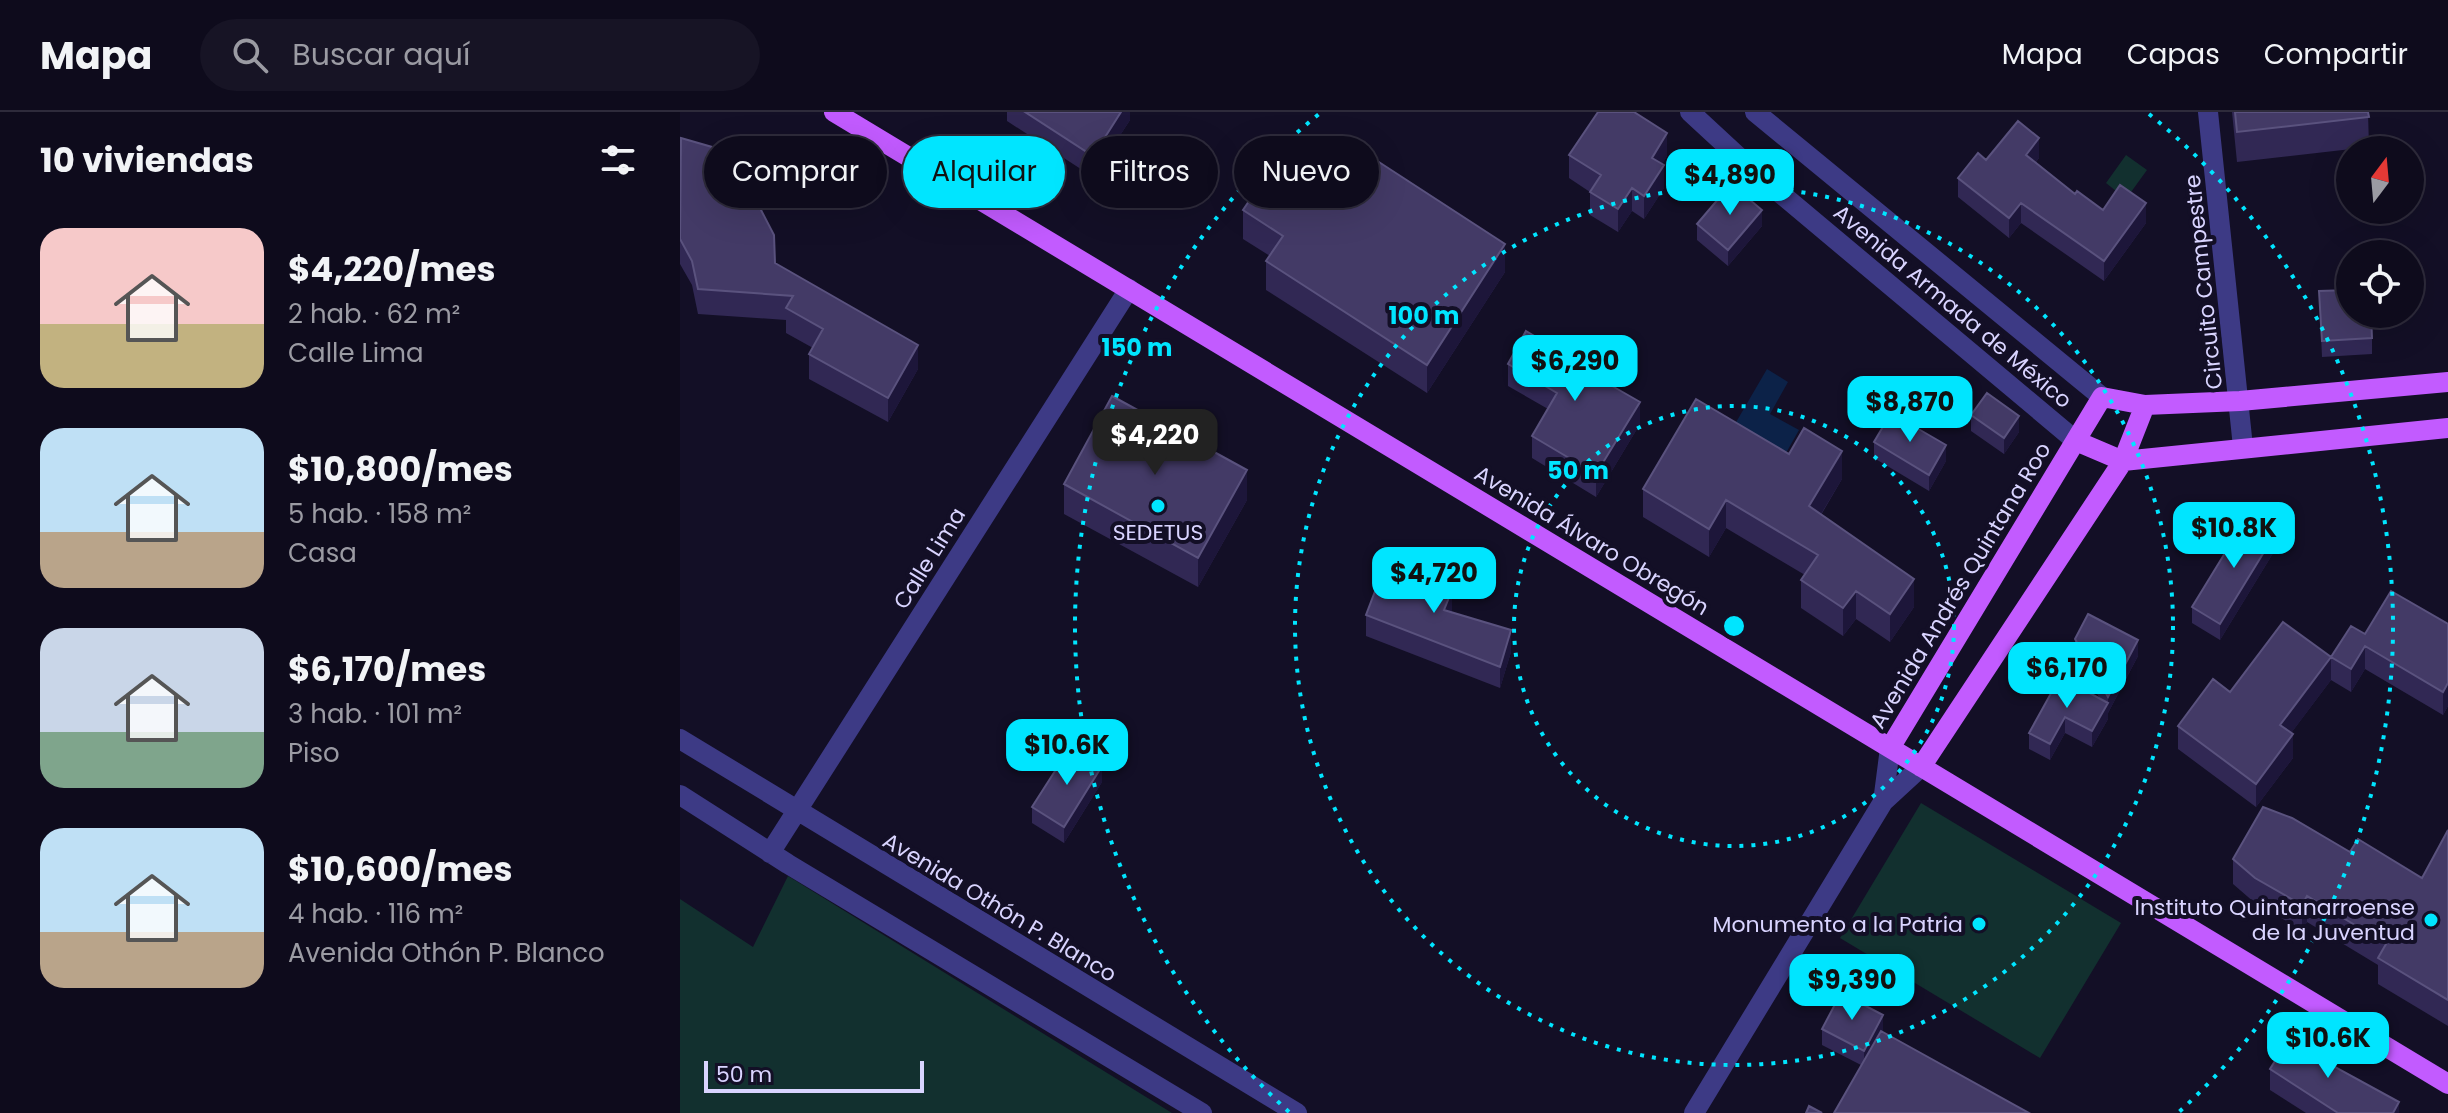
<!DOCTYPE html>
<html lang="es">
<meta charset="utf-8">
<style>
:root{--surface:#0e0b1c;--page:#171425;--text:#f1f3f6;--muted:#9b9ba3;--line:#2e2b3b;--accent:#00e5ff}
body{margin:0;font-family:Poppins,sans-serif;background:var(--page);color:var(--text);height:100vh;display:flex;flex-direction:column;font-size:30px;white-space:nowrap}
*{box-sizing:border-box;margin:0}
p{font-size:26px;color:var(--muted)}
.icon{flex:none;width:44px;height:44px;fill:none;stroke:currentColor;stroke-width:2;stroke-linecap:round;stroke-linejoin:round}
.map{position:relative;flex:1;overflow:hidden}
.side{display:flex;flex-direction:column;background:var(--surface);width:680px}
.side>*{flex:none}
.guide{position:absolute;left:24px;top:24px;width:760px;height:72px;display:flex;gap:16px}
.needle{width:52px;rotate:16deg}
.controls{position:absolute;left:1656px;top:24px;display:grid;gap:16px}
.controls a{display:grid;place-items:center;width:88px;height:88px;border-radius:50%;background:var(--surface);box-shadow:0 8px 32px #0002,0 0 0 2px var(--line);font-size:40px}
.scale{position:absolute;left:24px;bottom:20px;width:220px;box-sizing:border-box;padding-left:8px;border:4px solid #d9d4ff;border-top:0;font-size:22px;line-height:28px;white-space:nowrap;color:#d9d4ff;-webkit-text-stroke:6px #130f26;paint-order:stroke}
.price{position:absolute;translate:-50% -68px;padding:0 18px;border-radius:16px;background:var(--accent);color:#111;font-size:26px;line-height:52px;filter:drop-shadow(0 2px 4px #0008)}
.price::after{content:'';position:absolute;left:50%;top:48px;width:24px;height:18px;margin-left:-12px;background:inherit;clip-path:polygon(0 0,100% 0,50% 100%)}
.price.active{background:#222;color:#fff}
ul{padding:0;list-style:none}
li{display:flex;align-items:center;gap:24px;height:200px;padding:0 40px}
li span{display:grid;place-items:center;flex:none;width:224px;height:160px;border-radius:24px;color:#555}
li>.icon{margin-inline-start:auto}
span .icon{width:96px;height:96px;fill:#fffc;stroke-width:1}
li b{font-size:34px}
h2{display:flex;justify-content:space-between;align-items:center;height:96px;padding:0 40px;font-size:34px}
.pill{padding:0 28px;border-radius:36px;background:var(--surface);box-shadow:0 8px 32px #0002,0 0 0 2px var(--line);font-size:28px;line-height:72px}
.pill.active{background:var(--accent);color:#111}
header{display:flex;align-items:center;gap:48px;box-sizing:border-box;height:112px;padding:0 40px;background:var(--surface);border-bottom:2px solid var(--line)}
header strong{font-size:38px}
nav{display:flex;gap:44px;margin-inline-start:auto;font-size:28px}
.search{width:560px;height:72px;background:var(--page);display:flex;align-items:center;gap:20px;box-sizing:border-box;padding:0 28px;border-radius:44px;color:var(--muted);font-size:30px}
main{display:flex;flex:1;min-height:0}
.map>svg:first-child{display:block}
</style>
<header>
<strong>Mapa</strong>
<div class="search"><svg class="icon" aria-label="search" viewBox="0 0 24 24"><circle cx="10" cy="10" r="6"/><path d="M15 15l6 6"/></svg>Buscar aquí</div>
<nav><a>Mapa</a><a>Capas</a><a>Compartir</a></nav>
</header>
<main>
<section class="side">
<h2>10 viviendas<svg class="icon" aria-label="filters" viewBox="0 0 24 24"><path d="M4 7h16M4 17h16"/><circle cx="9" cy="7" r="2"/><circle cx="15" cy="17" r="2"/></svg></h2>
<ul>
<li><span style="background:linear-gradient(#f6c9c9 60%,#c2b280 0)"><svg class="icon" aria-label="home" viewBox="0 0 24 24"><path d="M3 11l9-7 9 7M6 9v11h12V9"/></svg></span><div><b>$4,220/mes</b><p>2 hab. · 62 m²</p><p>Calle Lima</p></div></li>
<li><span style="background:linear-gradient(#bfe0f5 65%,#b9a48a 0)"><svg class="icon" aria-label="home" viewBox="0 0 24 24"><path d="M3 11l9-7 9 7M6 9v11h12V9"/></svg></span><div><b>$10,800/mes</b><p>5 hab. · 158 m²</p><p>Casa</p></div></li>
<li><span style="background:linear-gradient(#c9d6e8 65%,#7fa58c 0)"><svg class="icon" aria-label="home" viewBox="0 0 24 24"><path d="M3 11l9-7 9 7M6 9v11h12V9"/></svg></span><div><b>$6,170/mes</b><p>3 hab. · 101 m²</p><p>Piso</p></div></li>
<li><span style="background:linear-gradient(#bfe0f5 65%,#b9a48a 0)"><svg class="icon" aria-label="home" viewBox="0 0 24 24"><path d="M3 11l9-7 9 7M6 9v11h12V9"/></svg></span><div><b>$10,600/mes</b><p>4 hab. · 116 m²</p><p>Avenida Othón P. Blanco</p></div></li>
</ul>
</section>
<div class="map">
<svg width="1768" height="1001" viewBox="0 0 1768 1001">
<rect width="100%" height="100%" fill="#130f26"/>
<!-- green -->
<path fill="#12302f" d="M1446,43L1467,58L1446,87L1426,71Z
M1241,691L1441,811L1360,946L1160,826Z
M108,764L492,1001H0V787L73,835Z"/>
<!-- water -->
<path fill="#0c2248" d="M1087,257L1108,270L1090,302L1119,318L1106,341L1055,312Z"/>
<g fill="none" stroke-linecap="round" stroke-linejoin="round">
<!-- minor -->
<path stroke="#3d3a85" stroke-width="20" d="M1010,0L1075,60L1396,329
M1075,0L1422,285
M1528,0L1563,335
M0,627L617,1001
M0,683L108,752L522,1001
M1203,690L1210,636
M90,741L449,177
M1014,1001L1203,690L1241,655"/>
<!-- major -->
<path stroke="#c25bff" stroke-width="20" d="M154,0L1768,972
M1396,329L1443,349L1768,316
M1210,636L1422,285L1465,293L1560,289L1768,270
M1241,655L1443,349L1465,293"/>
</g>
<!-- wall -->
<path fill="#312854" d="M327,0H450V8L413,65L327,9Z
M1552,0H1688L1689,35L1557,50Z
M0,27L95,151L238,257L208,310L129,267V242L133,236L106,221V208L18,202L12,173L0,152Z
M889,43L987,44L982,52L984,76L964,107L952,99L938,120L910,103V80L889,66Z
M1359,46L1356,50L1395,82L1423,98L1466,111L1424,169L1341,111L1329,126L1278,85V66L1306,48Z
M626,90L825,160L747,281L586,178V149L590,144L563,127V98Z
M1017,112L1082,114L1048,154L1017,128Z
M1639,179L1692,226V242L1642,245Z
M828,252L924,269L960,312L916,385L852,346V324L868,297L828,274Z
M1291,303L1339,320L1324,342L1291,319Z
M1194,330L1266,349L1249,379L1194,346Z
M1109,342L1162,367L1141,403L1234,495L1210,530L1176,507L1163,524L1121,496V468L1125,463L1046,416L1029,445L963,405V377Z
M384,372L567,388L518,475L384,402Z
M1595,438L1540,528L1512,511V495Z
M720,467L751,470L771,500L831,540L820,576L686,524V503Z
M1768,512V594L1763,603L1685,557L1671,580L1651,568L1611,621L1613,646L1576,695L1498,637V614L1651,545L1685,522Z
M1395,527L1458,544L1428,601V607L1412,635L1385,621L1370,648L1349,637V621L1420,587L1395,543Z
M422,670L384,731L352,711V695Z
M1768,718V914L1698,872V853L1627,810L1622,818L1575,791L1553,772V747L1670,740L1742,766Z
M1142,917L1203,920L1181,953L1142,933Z
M1657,956L1719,1001H1626L1590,978V957Z"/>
<!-- shaded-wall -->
<path fill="#1d163a" d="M441,0H450V8L413,65V44Z
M987,21V44L972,69V46Z
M1359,26V46L1346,62V43Z
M984,53V76L964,107V84Z
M952,76V99L938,120V97Z
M1341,91V111L1329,126V106Z
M1466,91V111L1424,169V149Z
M1082,98V114L1048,154V138Z
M825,132V160L747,281V253Z
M238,233V257L208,310V286Z
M960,290V312L916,385V362Z
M1339,304V320L1324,342V326Z
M1266,333V349L1249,379V363Z
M1162,339V367L1129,422V394Z
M567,358V388L518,475V446Z
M1046,388V416L1029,445V417Z
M1595,422V438L1540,528V512Z
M751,454V476L746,468Z
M1234,467V495L1210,530V502Z
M772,478V499L764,519V498Z
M1176,479V507L1163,524V496Z
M831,518V540L820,576V555Z
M1458,528V544L1428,601V585Z
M1685,534V557L1671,580V557Z
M1651,545V568L1600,636V613Z
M1768,571V594L1763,603V580Z
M1428,591V607L1412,635V619Z
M1385,605V621L1370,648V632Z
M1613,622V646L1576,695V672Z
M422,654V670L384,731V715Z
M1627,784V810L1622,818V793Z
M1203,903V919L1184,955V939Z
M1719,990V1001H1713Z"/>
<!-- building -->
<path fill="#433a66" stroke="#5a527e" stroke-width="2" d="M345,0H441L413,44Z
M918,0H954L987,21L972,46L984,53L964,84L952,76L938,97L910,80L921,63L889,43Z
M1555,0H1688L1689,5L1557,20Z
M1338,9L1359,26L1346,43L1395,82L1397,79L1423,98L1440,73L1466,91L1424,149L1341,91L1329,106L1278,66L1298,41L1306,48Z
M1,26L32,35L66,69L94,123L95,151L238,233L208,286L129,242L143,217L106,196L113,184L18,177L12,149L0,127Z
M665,28L825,132L747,253L586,149L603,124L563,98L586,64L626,90Z
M1051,72L1082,98L1048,138L1017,112Z
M1670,178V202H1691L1692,226L1642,229L1639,179Z
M846,219L897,249L899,245L924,260L920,267L960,290L916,362L852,324L877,281L828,252Z
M1307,281L1339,304L1324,326L1291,303Z
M432,284L567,358L518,446L384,372Z
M1016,287L1109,342L1124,316L1162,339L1129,394L1234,467L1210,502L1176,479L1163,496L1121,468L1138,443L1046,388L1029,417L963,377Z
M1211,301L1266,333L1249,363L1194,330Z
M1567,405L1595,422L1540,512L1512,495Z
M728,445L751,454L746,468L772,478L764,498L831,518L820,555L686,503L702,461L720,467Z
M1711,479L1768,512V571L1763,580L1685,534L1671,557L1651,545L1671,514L1685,522Z
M1408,502L1458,528L1428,585L1395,527Z
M1603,510L1651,545L1600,613L1613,622L1576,672L1498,614L1533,567L1550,580Z
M1380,565L1428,591L1412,619L1385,605L1370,632L1349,621Z
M391,634L422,654L384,715L352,695Z
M1583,695L1612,706L1670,740L1678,727L1742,766L1768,718V888L1698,846L1706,832L1627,784L1622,793L1575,766L1553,747Z
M1161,881L1203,903L1184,939L1142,917Z
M1201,919L1349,1001H1154Z
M1613,920L1657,948L1653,954L1719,990L1713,1001H1658L1590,957Z
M1129,994L1142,1001H1126Z"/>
<!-- distance rings -->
<g fill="none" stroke="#00e5ff" stroke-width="4" stroke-dasharray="4 8">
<circle cx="1054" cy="514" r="220"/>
<circle cx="1054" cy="514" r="439"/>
<path d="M609 1000A659 659 0 0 1 639 2M1469 2A659 659 0 0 1 1499 1000"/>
</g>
<!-- markers -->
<g fill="#00e5ff" stroke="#130f26" stroke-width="3">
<circle cx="478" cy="394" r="8"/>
<circle cx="1751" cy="808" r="8"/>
<circle cx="1299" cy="812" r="8"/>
</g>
<g text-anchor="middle" stroke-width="8" stroke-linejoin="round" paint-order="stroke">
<!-- street labels -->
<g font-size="22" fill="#d9d4ff" stroke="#130f26">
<text transform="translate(1523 170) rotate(-96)" y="8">Circuito Campestre</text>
<text transform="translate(1273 194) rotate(40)" y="8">Avenida Armada de México</text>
<text transform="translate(912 428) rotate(31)" y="8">Avenida Álvaro Obregón</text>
<text transform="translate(249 446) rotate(-58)" y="8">Calle Lima</text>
<text transform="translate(1280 473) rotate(-59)" y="8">Avenida Andrés Quintana Roo</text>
<text transform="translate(320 795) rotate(31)" y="8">Avenida Othón P. Blanco</text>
</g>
<!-- poi labels -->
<g font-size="22" fill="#d9d4ff" stroke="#130f26" text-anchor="end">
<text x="478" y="428" text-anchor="middle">SEDETUS</text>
<text x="1735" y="803">Instituto Quintanarroense<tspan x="1735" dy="25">de la Juventud</tspan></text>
<text x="1283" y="820">Monumento a la Patria</text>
</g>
</g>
<circle cx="1054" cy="514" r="12" fill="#00e5ff" stroke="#130f26" stroke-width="4"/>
<g font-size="24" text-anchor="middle" font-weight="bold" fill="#00e5ff" stroke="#130f26" stroke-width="8" stroke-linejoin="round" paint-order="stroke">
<text x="744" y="212">100 m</text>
<text x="457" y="244">150 m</text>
<text x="898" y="367">50 m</text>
</g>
</svg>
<div class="controls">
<a><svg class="needle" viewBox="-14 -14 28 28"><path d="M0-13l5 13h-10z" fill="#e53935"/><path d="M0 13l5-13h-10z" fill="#9b9ba3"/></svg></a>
<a><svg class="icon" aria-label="locate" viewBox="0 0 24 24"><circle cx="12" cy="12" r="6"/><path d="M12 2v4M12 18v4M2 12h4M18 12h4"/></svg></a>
</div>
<div class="scale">50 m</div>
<b class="price" style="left:1050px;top:105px">$4,890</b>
<b class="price" style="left:895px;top:291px">$6,290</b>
<b class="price" style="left:1230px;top:332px">$8,870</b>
<b class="price active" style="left:475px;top:365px">$4,220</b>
<b class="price" style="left:1554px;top:458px">$10.8K</b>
<b class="price" style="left:754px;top:503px">$4,720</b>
<b class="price" style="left:1387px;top:598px">$6,170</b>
<b class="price" style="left:387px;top:675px">$10.6K</b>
<b class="price" style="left:1172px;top:910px">$9,390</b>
<b class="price" style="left:1648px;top:968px">$10.6K</b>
<div class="guide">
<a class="pill">Comprar</a>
<a class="pill active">Alquilar</a>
<a class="pill">Filtros</a>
<a class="pill">Nuevo</a>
</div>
</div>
</main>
